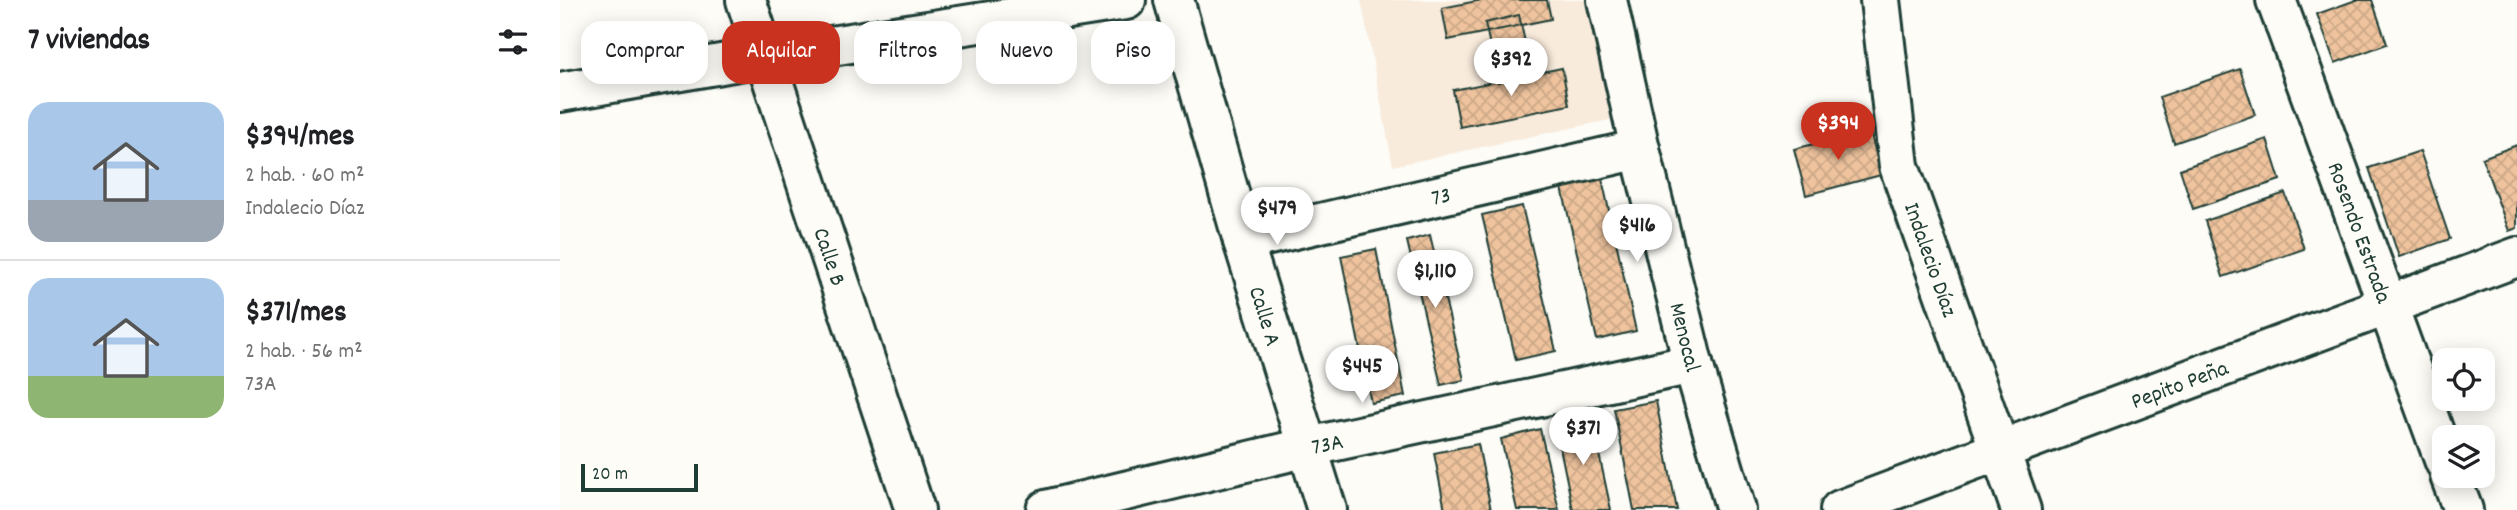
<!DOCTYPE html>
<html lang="es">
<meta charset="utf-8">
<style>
:root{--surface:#fff;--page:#f6f6f6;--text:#202124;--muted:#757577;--line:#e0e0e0;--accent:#c8321e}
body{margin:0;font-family:Dekko,sans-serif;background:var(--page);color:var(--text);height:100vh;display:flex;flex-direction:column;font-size:26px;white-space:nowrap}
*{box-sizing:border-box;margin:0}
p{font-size:23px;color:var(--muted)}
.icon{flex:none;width:38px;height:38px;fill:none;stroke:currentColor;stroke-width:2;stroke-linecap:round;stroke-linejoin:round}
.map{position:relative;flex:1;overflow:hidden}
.side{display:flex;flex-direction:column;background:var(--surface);width:560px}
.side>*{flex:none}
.guide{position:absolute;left:21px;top:21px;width:665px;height:63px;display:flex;gap:14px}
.fabs{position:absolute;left:1872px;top:348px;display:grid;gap:14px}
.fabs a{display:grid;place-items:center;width:63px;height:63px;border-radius:14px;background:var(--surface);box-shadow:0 4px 18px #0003;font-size:35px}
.scale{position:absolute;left:21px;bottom:18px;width:117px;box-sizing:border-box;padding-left:7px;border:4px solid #1f3d34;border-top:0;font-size:19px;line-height:24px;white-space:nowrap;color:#1f3d34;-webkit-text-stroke:5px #fdfcf7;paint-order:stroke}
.price{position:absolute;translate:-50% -60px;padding:0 16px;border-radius:24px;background:#fff;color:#222;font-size:23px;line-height:46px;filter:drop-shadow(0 2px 4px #0008)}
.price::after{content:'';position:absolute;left:50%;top:42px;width:21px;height:16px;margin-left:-10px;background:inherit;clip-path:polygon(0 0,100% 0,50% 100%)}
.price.current{background:var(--accent);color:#fff}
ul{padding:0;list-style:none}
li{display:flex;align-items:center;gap:21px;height:175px;padding:0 28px}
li+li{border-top:2px solid var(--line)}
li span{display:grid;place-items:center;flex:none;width:196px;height:140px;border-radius:21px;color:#555}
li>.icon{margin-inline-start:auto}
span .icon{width:84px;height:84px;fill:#fffc;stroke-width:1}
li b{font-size:30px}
h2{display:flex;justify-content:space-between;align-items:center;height:84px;padding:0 28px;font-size:30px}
.pill{padding:0 24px;border-radius:21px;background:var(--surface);box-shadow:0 4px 18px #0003;font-size:24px;line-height:63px}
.pill.current{background:var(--accent);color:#fff}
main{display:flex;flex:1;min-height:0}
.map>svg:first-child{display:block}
</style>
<main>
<section class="side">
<h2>7 viviendas<svg class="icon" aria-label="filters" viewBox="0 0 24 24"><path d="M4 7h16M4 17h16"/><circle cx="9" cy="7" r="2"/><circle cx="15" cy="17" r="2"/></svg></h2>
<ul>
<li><span style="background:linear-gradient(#a9c7e8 70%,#9aa5b1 0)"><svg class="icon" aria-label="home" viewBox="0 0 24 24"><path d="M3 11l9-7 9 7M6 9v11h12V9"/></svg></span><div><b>$394/mes</b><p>2 hab. · 60 m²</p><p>Indalecio Díaz</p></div></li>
<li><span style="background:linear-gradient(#a9c7e8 70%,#8fb573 0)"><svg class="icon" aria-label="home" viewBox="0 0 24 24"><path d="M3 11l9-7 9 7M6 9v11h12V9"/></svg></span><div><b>$371/mes</b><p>2 hab. · 56 m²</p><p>73A</p></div></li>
</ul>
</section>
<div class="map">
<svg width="1957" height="510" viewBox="0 0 1957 510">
<defs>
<pattern id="building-cross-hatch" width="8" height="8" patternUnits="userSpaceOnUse" patternTransform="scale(1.75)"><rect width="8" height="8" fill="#eec39d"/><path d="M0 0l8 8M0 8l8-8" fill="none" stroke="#cca888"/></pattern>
</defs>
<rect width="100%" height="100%" fill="#fdfcf7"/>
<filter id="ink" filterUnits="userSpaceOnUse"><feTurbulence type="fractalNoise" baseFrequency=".0143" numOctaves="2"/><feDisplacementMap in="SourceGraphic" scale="14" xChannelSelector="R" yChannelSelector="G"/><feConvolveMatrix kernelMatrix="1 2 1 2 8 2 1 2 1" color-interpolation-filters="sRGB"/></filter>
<g filter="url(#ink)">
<!-- built -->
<path fill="#f8ebdc" d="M801,0H1026L1054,119L833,166Z"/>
<!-- building -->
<path fill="url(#building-cross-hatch)" stroke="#1f3d34" stroke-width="2" d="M922,0H987L991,19L888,40L882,8Z
M1796,0H1812L1827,44L1775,63L1757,14Z
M959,15L972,74L938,82L925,23Z
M1002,68L1009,105L900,127L893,90Z
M1680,69L1695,115L1614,143L1599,97Z
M1310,130L1321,175L1246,195L1234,149Z
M1707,139L1720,180L1633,209L1620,169Z
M1957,145V228L1949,231L1922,158Z
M1860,151L1890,239L1839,257L1809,168Z
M1042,179L1076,331L1037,340L1002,188Z
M1725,193L1744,249L1663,277L1645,221Z
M962,206L996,351L956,360L922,215Z
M870,235L904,380L881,385L847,241Z
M816,249L845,396L811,403L781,256Z
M1096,401L1117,510H1074L1054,409Z
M1032,421L1051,510H1013L996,428Z
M980,429L999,510H957L941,439Z
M918,444L931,510H885L874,453Z"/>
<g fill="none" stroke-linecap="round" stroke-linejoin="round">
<defs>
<g id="minor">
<path id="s1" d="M186,0L355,510"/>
<path id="s2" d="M614,0L683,241L767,510"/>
<path id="s3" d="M1047,0L1080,149L1133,364L1176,510"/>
<path id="s4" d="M1716,0L1885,462"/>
<path d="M0,92L207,56L566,0"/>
<path id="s5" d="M683,241L1080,149"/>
<path d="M1890,476L1903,510"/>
<path id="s6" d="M486,510L748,447L1133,364"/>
<path id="s7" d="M1280,510L1957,257"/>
</g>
<g id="tertiary">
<path id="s8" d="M1320,0L1339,166L1461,510"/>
</g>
</defs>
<!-- minor casing -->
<use href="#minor" stroke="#1f3d34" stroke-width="44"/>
<!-- tertiary casing -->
<use href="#tertiary" stroke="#1f3d34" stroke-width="44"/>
<!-- minor -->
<use href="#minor" stroke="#fdfcf7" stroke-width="38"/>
<!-- tertiary -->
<use href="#tertiary" stroke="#fdfcf7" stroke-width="38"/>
</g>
</g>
<g text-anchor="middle" stroke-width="7" stroke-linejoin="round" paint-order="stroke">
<!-- street labels -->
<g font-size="23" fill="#1f3d34" stroke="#fdfcf7">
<text dy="8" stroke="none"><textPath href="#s5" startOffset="203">73</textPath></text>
<text dy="8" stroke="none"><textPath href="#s4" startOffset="247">Rosendo Estrada</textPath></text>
<text dy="8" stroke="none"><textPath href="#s1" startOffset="270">Calle B</textPath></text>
<text dy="8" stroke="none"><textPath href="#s8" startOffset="266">Indalecio Díaz</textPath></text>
<text dy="8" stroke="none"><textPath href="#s2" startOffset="329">Calle A</textPath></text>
<text dy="8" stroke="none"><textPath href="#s3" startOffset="346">Menocal</textPath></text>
<text dy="8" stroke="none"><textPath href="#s7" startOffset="362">Pepito Peña</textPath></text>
<text dy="8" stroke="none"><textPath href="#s6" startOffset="289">73A</textPath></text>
</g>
</g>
</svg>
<div class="fabs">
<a><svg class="icon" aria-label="locate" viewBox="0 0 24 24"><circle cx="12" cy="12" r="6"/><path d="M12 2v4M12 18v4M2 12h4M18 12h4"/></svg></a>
<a><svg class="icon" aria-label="layers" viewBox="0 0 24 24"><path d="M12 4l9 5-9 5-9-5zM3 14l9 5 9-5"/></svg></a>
</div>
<div class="scale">20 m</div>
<b class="price" style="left:951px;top:98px">$392</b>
<b class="price current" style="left:1278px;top:162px">$394</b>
<b class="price" style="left:717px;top:247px">$479</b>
<b class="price" style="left:1077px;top:264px">$416</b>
<b class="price" style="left:875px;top:310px">$1,110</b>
<b class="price" style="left:802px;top:405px">$445</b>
<b class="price" style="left:1023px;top:467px">$371</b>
<div class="guide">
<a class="pill">Comprar</a>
<a class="pill current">Alquilar</a>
<a class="pill">Filtros</a>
<a class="pill">Nuevo</a>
<a class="pill">Piso</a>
</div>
</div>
</main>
